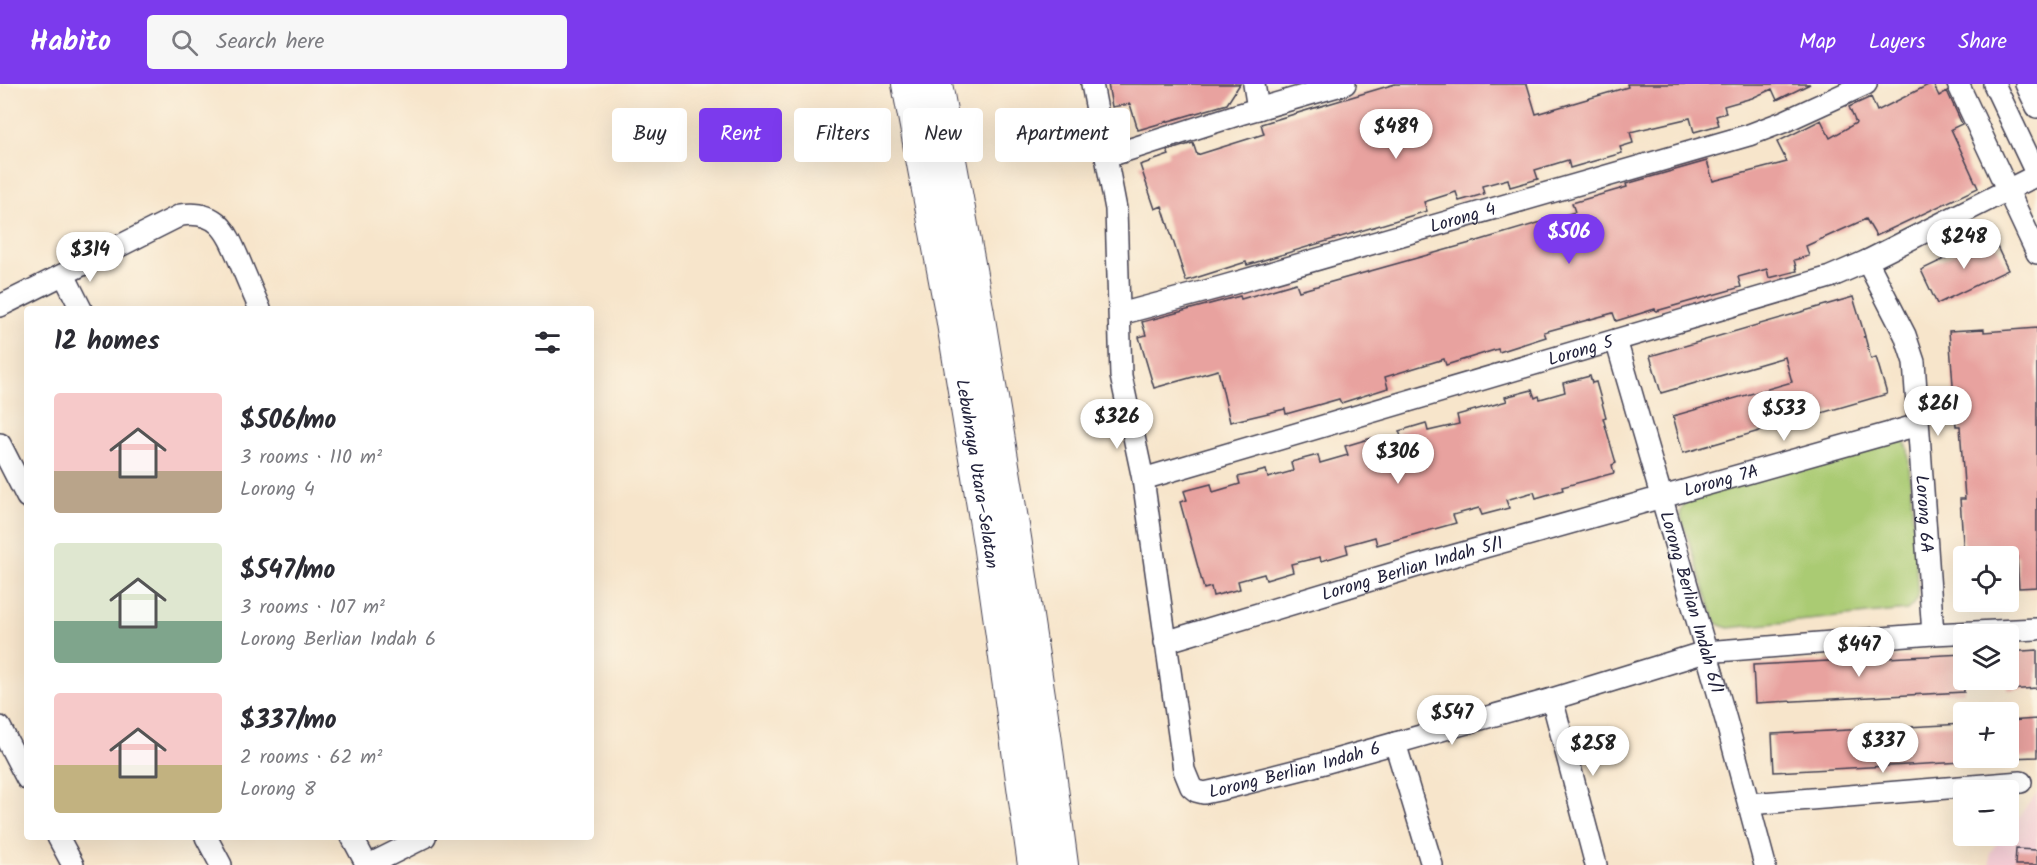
<!DOCTYPE html>
<meta charset="utf-8">
<style>
:root{--surface:#fff;--page:#f7f7f7;--text:#2b2b33;--muted:#7c7c81;--accent:#7c3aed}
body{margin:0;font-family:Kalam,sans-serif;background:var(--page);color:var(--text);height:100vh;display:flex;flex-direction:column;font-size:22px;white-space:nowrap}
*{box-sizing:border-box;margin:0}
p{font-size:20px;color:var(--muted)}
.icon{flex:none;width:33px;height:33px;fill:none;stroke:currentColor;stroke-width:2;stroke-linecap:round;stroke-linejoin:round}
.map{position:relative;flex:1;overflow:hidden}
.side{position:absolute;left:24px;top:222px;width:570px;height:534px;display:flex;flex-direction:column;background:var(--surface);border-radius:6px;box-shadow:0 6px 24px #0002}
.side>*{flex:none}
.guide{position:absolute;left:612px;top:24px;width:570px;height:54px;display:flex;gap:12px}
.tools{position:absolute;left:1953px;top:462px;display:grid;gap:12px}
.tools a{display:grid;place-items:center;width:66px;height:66px;border-radius:6px;background:var(--surface);box-shadow:0 6px 24px #0002;font-size:30px}
.price{position:absolute;translate:-50% -51px;padding:0 14px;border-radius:21px;background:#fff;color:#222;font-size:20px;line-height:39px;filter:drop-shadow(0 2px 3px #0008)}
.price::after{content:'';position:absolute;left:50%;top:36px;width:18px;height:14px;margin-left:-9px;background:inherit;clip-path:polygon(0 0,100% 0,50% 100%)}
.price.on{background:var(--accent);color:#fff}
ul{padding:0;list-style:none}
li{display:flex;align-items:center;gap:18px;height:150px;padding:0 30px}
li span{display:grid;place-items:center;flex:none;width:168px;height:120px;border-radius:6px;color:#555}
li>.icon{margin-inline-start:auto}
span .icon{width:72px;height:72px;fill:#fffc;stroke-width:1}
li b{font-size:26px}
h2{display:flex;justify-content:space-between;align-items:center;height:72px;padding:0 30px;font-size:26px}
.chip{padding:0 21px;border-radius:6px;background:var(--surface);box-shadow:0 6px 24px #0002;font-size:21px;line-height:54px}
.chip.on{background:var(--accent);color:#fff}
header{display:flex;align-items:center;gap:36px;box-sizing:border-box;height:84px;padding:0 30px;background:var(--accent);color:#fff}
header strong{font-size:28px}
nav{display:flex;gap:33px;margin-inline-start:auto;font-size:21px}
.search{width:420px;height:54px;background:var(--page);display:flex;align-items:center;gap:15px;box-sizing:border-box;padding:0 21px;border-radius:6px;color:var(--muted);font-size:22px}
.map>svg:first-child{display:block}
</style>
<header>
<strong>Habito</strong>
<div class="search"><svg class="icon" aria-label="search" viewBox="0 0 24 24"><circle cx="10" cy="10" r="6"/><path d="M15 15l6 6"/></svg>Search here</div>
<nav><a>Map</a><a>Layers</a><a>Share</a></nav>
</header>
<div class="map">
<svg width="2037" height="781" viewBox="0 0 2037 781">
<rect width="100%" height="100%" fill="#fcf5e5"/>
<filter id="ink" filterUnits="userSpaceOnUse"><feTurbulence type="fractalNoise" baseFrequency=".0167" numOctaves="2"/><feDisplacementMap in="SourceGraphic" scale="12" xChannelSelector="R" yChannelSelector="G"/><feConvolveMatrix kernelMatrix="1 2 1 2 8 2 1 2 1" color-interpolation-filters="sRGB"/></filter>
<filter id="wash" filterUnits="userSpaceOnUse"><feTurbulence type="fractalNoise" baseFrequency=".008" numOctaves="4" result="noise"/><feDisplacementMap in="SourceGraphic" scale="24" xChannelSelector="R" yChannelSelector="G"/><feGaussianBlur stdDeviation="1.35" result="paint"/><feColorMatrix in="noise" values="0 0 0 0 0 0 0 0 0 0 0 0 0 0 0 0 0 1.4 0 .05"/><feComposite in="paint" operator="in"/></filter>
<g filter="url(#wash)">
<rect width="100%" height="100%" fill="#f7e5cb"/>
<!-- built -->
<path fill="#f6cfd7" d="M2037,709V781H1990V768L2003,752H2008L2009,745Z"/>
<!-- green -->
<path fill="#aacb73" stroke="#667657" stroke-width="1.5" d="M1893,352L1904,357L1908,364L1918,513L1914,520L1907,526L1728,544L1718,540L1713,531L1680,430L1689,408Z"/>
<g id="blocks">
<!-- building -->
<path fill="#e8a29f" d="M1108,0H1240L1227,20L1138,46L1130,20L1112,23Z
M1395,0H1527L1536,30L1628,3L1627,0H1810L1777,16L1772,5L1752,14L1724,22L1726,29L1716,32L1719,41L1694,48L1690,34L1630,48L1633,59L1620,63L1622,69L1570,84L1568,76L1535,86L1538,95L1510,103L1508,95L1482,102L1484,110L1459,117L1456,108L1424,118L1427,127L1247,181L1246,178L1186,197L1162,122L1155,125L1140,81L1169,71L1167,67L1193,59L1197,71L1264,50L1261,40Z
M1930,0H1933L1939,12L1947,7L1962,40L1951,45L1978,104L1876,152L1866,135L1806,162L1809,172L1794,176L1797,187L1769,194L1767,185L1738,193L1741,203L1656,227L1655,225L1616,237L1613,229L1544,248L1546,253L1499,268L1498,265L1446,281L1444,275L1385,293L1388,304L1341,319L1339,315L1286,330L1285,325L1230,338L1218,286L1154,304L1139,253L1146,251L1142,238L1240,212L1241,215L1296,199L1299,207L1474,158L1575,128L1572,119L1627,103L1626,100L1707,77L1713,97L1787,78L1777,58L1821,36L1830,54L1856,39L1849,23L1871,13L1877,27Z
M1992,152L2008,186L1937,220L1921,186Z
M1853,213L1865,252L1863,253H1865L1871,275L1876,273L1887,310L1683,369L1673,332L1792,298L1785,273L1661,309L1650,272Z
M2037,244V503L2019,504L2017,472H1964L1960,415H1965L1960,342H1956L1949,247L1984,245V248Z
M1590,292L1592,299L1596,298L1606,333L1603,334L1616,379L1612,381L1614,389L1562,403L1563,406L1536,414L1534,408L1506,416L1509,424L1482,431L1479,424L1453,431L1456,439L1377,461L1375,453L1346,461L1348,469L1321,477L1320,473L1291,480L1293,488L1266,496L1264,490L1238,497L1240,505L1213,512L1211,503L1204,505L1180,418L1187,416L1184,407L1211,400L1213,408L1240,400L1238,393L1266,386L1268,394L1293,387L1291,378L1318,371L1320,379L1348,371L1345,362L1372,354L1375,362L1402,355L1399,347L1426,339L1428,347L1459,340L1457,331L1507,317L1505,313L1532,306L1535,314L1539,312L1540,315L1565,308L1563,299Z
M2037,566V604L2008,606V568Z
M1964,570V608L1755,619L1753,581Z
M2037,635V673L2008,674V637Z
M1964,640V678L1774,688L1772,650Z
M2016,765L2037,766V781H2015Z"/>
</g>
</g>
<g filter="url(#ink)">
<use href="#blocks" fill-opacity="0" stroke="#423f51" stroke-width="1.5"/>
<g fill="none" stroke-linecap="round" stroke-linejoin="round">
<defs>
<g id="minor">
<path id="s1" d="M1092,0L1116,125L1121,292L1143,395L1184,686L1191,703L1196,707L1204,709L1223,705L1310,683L1552,615L1705,568L1933,550L2037,545"/>
<path d="M1254,0L1258,25"/>
<path d="M1958,0L2037,169"/>
<path d="M1994,0L2037,91"/>
<path d="M2026,0L2037,23"/>
<path d="M1106,73L1240,30L1345,0"/>
<path id="s2" d="M1867,177L1905,251L1914,278L1933,550"/>
<path d="M64,191L81,225"/>
<path d="M0,222C61,192 121,161 181,131C219,126 227,148 240,178C246,193 253,209 260,225"/>
<path id="s3" d="M1120,230L1221,203L1749,51L1783,38L1866,0"/>
<path id="s4" d="M1616,256L1726,636L1765,781"/>
<path d="M0,360L27,413"/>
<path id="s5" d="M1143,395L1830,193L1867,177L2037,91"/>
<path id="s6" d="M1165,558L1424,480L1918,341"/>
<path d="M1552,615L1596,781"/>
<path d="M0,643L27,695"/>
<path d="M1395,659L1432,781"/>
<path d="M1749,720L2021,698"/>
<path d="M58,753L73,781"/>
<path d="M206,753L221,781"/>
<path d="M352,753L367,781"/>
<path d="M369,781L425,753"/>
</g>
<g id="highway">
<path id="s7" d="M908,0L952,233L989,459L1034,781"/>
<path d="M936,0L978,229L1015,454L1045,651L1062,781"/>
</g>
</defs>
<!-- minor casing -->
<use href="#minor" stroke="#423f51" stroke-width="24"/>
<!-- highway casing -->
<use href="#highway" stroke="#423f51" stroke-width="34"/>
<!-- minor -->
<use href="#minor" stroke="#fff" stroke-width="21"/>
<!-- highway -->
<use href="#highway" stroke="#fff" stroke-width="32"/>
</g>
</g>
<g text-anchor="middle" stroke-width="4.5" stroke-linejoin="round" paint-order="stroke">
<!-- street labels -->
<g font-size="18" fill="#22223b" stroke="#fcf5e5">
<text dy="6" stroke="none"><textPath href="#s3" startOffset="356">Lorong 4</textPath></text>
<text dy="6" stroke="none"><textPath href="#s5" startOffset="456">Lorong 5</textPath></text>
<text dy="6" stroke="none"><textPath href="#s7" startOffset="396">Lebuhraya Utara–Selatan</textPath></text>
<text dy="6" stroke="none"><textPath href="#s6" startOffset="579">Lorong 7A</textPath></text>
<text dy="6" stroke="none"><textPath href="#s2" startOffset="264">Lorong 6A</textPath></text>
<text dy="6" stroke="none"><textPath href="#s6" startOffset="258">Lorong Berlian Indah 5/1</textPath></text>
<text dy="6" stroke="none"><textPath href="#s4" startOffset="273">Lorong Berlian Indah 6/1</textPath></text>
<text dy="6" stroke="none"><textPath href="#s1" startOffset="820">Lorong Berlian Indah 6</textPath></text>
</g>
</g>
</svg>
<div class="tools">
<a><svg class="icon" aria-label="locate" viewBox="0 0 24 24"><circle cx="12" cy="12" r="6"/><path d="M12 2v4M12 18v4M2 12h4M18 12h4"/></svg></a>
<a><svg class="icon" aria-label="layers" viewBox="0 0 24 24"><path d="M12 4l9 5-9 5-9-5zM3 14l9 5 9-5"/></svg></a>
<a>+</a>
<a>−</a>
</div>
<b class="price" style="left:1396px;top:76px">$489</b>
<b class="price on" style="left:1569px;top:181px">$506</b>
<b class="price" style="left:1964px;top:186px">$248</b>
<b class="price" style="left:90px;top:199px">$314</b>
<b class="price" style="left:1938px;top:353px">$261</b>
<b class="price" style="left:1784px;top:358px">$533</b>
<b class="price" style="left:1117px;top:366px">$326</b>
<b class="price" style="left:1398px;top:401px">$306</b>
<b class="price" style="left:1859px;top:594px">$447</b>
<b class="price" style="left:1452px;top:662px">$547</b>
<b class="price" style="left:1883px;top:690px">$337</b>
<b class="price" style="left:1593px;top:693px">$258</b>
<div class="guide">
<a class="chip">Buy</a>
<a class="chip on">Rent</a>
<a class="chip">Filters</a>
<a class="chip">New</a>
<a class="chip">Apartment</a>
</div>
<section class="side">
<h2>12 homes<svg class="icon" aria-label="filters" viewBox="0 0 24 24"><path d="M4 7h16M4 17h16"/><circle cx="9" cy="7" r="2"/><circle cx="15" cy="17" r="2"/></svg></h2>
<ul>
<li><span style="background:linear-gradient(#f6c9c9 65%,#b9a48a 0)"><svg class="icon" aria-label="home" viewBox="0 0 24 24"><path d="M3 11l9-7 9 7M6 9v11h12V9"/></svg></span><div><b>$506/mo</b><p>3 rooms · 110 m²</p><p>Lorong 4</p></div></li>
<li><span style="background:linear-gradient(#dfe7d0 65%,#7fa58c 0)"><svg class="icon" aria-label="home" viewBox="0 0 24 24"><path d="M3 11l9-7 9 7M6 9v11h12V9"/></svg></span><div><b>$547/mo</b><p>3 rooms · 107 m²</p><p>Lorong Berlian Indah 6</p></div></li>
<li><span style="background:linear-gradient(#f6c9c9 60%,#c2b280 0)"><svg class="icon" aria-label="home" viewBox="0 0 24 24"><path d="M3 11l9-7 9 7M6 9v11h12V9"/></svg></span><div><b>$337/mo</b><p>2 rooms · 62 m²</p><p>Lorong 8</p></div></li>
</ul>
</section>
</div>
